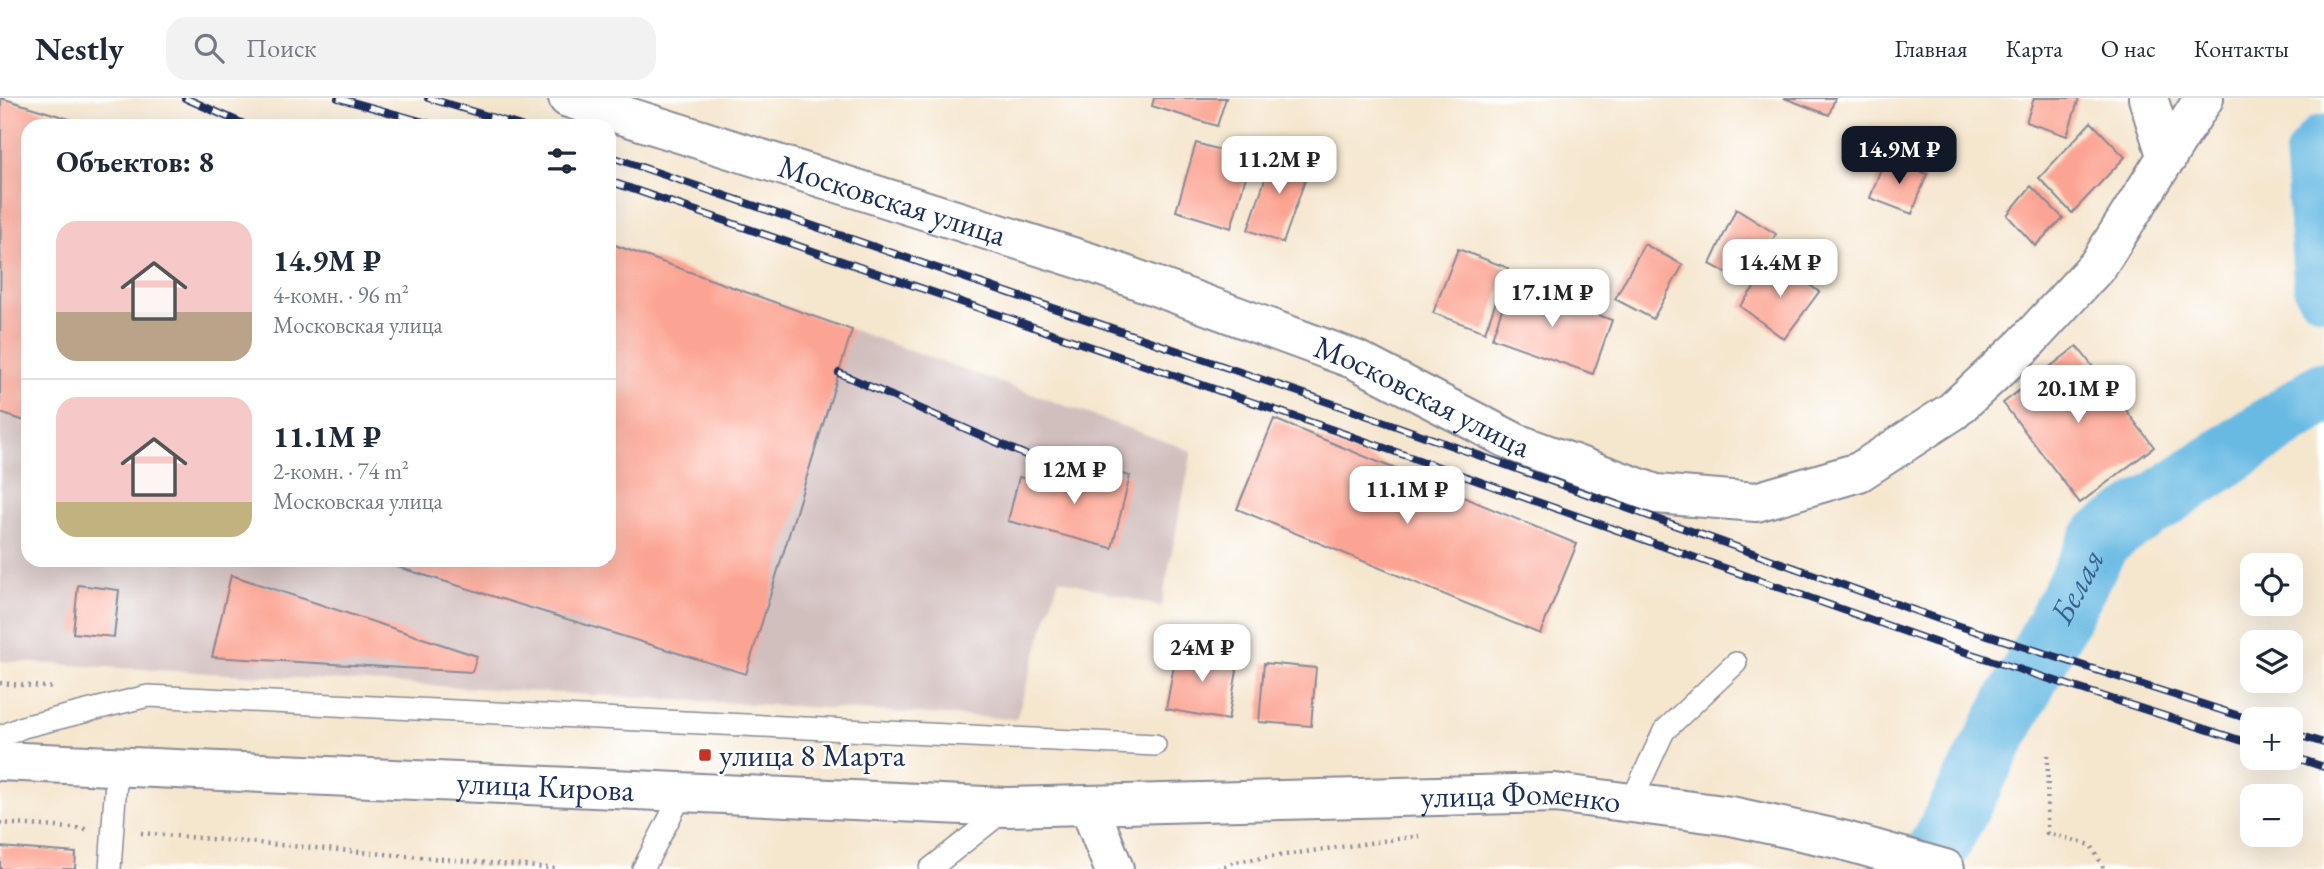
<!DOCTYPE html>
<html lang="ru">
<meta charset="utf-8">
<style>
:root{--surface:#fff;--page:#f2f2f3;--text:#1f2937;--muted:#747a83;--line:#e0e1e3;--accent:#111827}
body{margin:0;font-family:"EB Garamond",serif;background:var(--page);color:var(--text);height:100vh;display:flex;flex-direction:column;font-size:26px;white-space:nowrap}
*{box-sizing:border-box;margin:0}
p{font-size:23px;color:var(--muted)}
.icon{flex:none;width:38px;height:38px;fill:none;stroke:currentColor;stroke-width:2;stroke-linecap:round;stroke-linejoin:round}
.map{position:relative;flex:1;overflow:hidden}
.side{position:absolute;left:21px;top:21px;width:595px;height:448px;display:flex;flex-direction:column;background:var(--surface);border-radius:21px;box-shadow:0 7px 28px #0002}
.side>*{flex:none}
.tools{position:absolute;left:2240px;top:455px;display:grid;gap:14px}
.tools a{display:grid;place-items:center;width:63px;height:63px;border-radius:14px;background:var(--surface);box-shadow:0 7px 28px #0002;font-size:35px}
.price{position:absolute;translate:-50% -60px;padding:0 16px;border-radius:14px;background:#fff;color:#222;font-size:23px;line-height:46px;filter:drop-shadow(0 2px 4px #0008)}
.price::after{content:'';position:absolute;left:50%;top:42px;width:21px;height:16px;margin-left:-10px;background:inherit;clip-path:polygon(0 0,100% 0,50% 100%)}
.price.active{background:var(--accent);color:#fff}
ul{padding:0;list-style:none}
li{display:flex;align-items:center;gap:21px;height:175px;padding:0 35px}
li+li{border-top:2px solid var(--line)}
li span{display:grid;place-items:center;flex:none;width:196px;height:140px;border-radius:21px;color:#555}
li>.icon{margin-inline-start:auto}
span .icon{width:84px;height:84px;fill:#fffc;stroke-width:1}
li b{font-size:30px}
h2{display:flex;justify-content:space-between;align-items:center;height:84px;padding:0 35px;font-size:30px}
header{display:flex;align-items:center;gap:42px;box-sizing:border-box;height:98px;padding:0 35px;background:var(--surface);border-bottom:2px solid var(--line)}
header strong{font-size:33px}
nav{display:flex;gap:38px;margin-inline-start:auto;font-size:24px}
.search{width:490px;height:63px;background:var(--page);display:flex;align-items:center;gap:18px;box-sizing:border-box;padding:0 24px;border-radius:21px;color:var(--muted);font-size:26px}
.map>svg:first-child{display:block}
</style>
<header>
<strong>Nestly</strong>
<div class="search"><svg class="icon" aria-label="search" viewBox="0 0 24 24"><circle cx="10" cy="10" r="6"/><path d="M15 15l6 6"/></svg>Поиск</div>
<nav><a>Главная</a><a>Карта</a><a>О нас</a><a>Контакты</a></nav>
</header>
<div class="map">
<svg width="2324" height="771" viewBox="0 0 2324 771">
<rect width="100%" height="100%" fill="#fff"/>
<filter id="ink" filterUnits="userSpaceOnUse"><feTurbulence type="fractalNoise" baseFrequency=".0143" numOctaves="2"/><feDisplacementMap in="SourceGraphic" scale="14" xChannelSelector="R" yChannelSelector="G"/><feConvolveMatrix kernelMatrix="1 2 1 2 8 2 1 2 1" color-interpolation-filters="sRGB"/></filter>
<filter id="wash" filterUnits="userSpaceOnUse"><feTurbulence type="fractalNoise" baseFrequency=".00686" numOctaves="4" result="noise"/><feDisplacementMap in="SourceGraphic" scale="28" xChannelSelector="R" yChannelSelector="G"/><feGaussianBlur stdDeviation="1.57" result="paint"/><feColorMatrix in="noise" values="0 0 0 0 0 0 0 0 0 0 0 0 0 0 0 0 0 1.4 0 .05"/><feComposite in="paint" operator="in"/></filter>
<g filter="url(#wash)">
<rect width="100%" height="100%" fill="#f5e6ce"/>
<!-- industrial -->
<path fill="#d1bfbe" d="M0,0L91,28H28V462H609V145L1192,353L1161,509L1059,481L1016,621L0,563Z"/>
<g fill="none" stroke-linecap="round" stroke-linejoin="round">
<!-- river -->
<g stroke="#67bae3" stroke-width="61">
<path d="M2324,47L2315,59L2324,190"/>
<path id="s1" d="M1927,771L2101,441L2324,294"/>
</g>
</g>
<g id="blocks">
<!-- building -->
<path fill="#fca493" d="M1,0L89,27L28,28V324L0,315Z
M1154,0H1226L1217,28L1152,8Z
M1784,0H1835L1829,17Z
M2034,0H2079L2067,38L2026,24Z
M2091,24L2125,59L2072,115L2039,80Z
M1196,45L1251,61L1231,130L1176,113Z
M1275,51L1311,65L1283,145L1248,132Z
M1885,60L1927,76L1912,116L1870,100Z
M2031,88L2063,120L2035,148L2007,117Z
M1736,111L1776,136L1745,185L1710,166Z
M609,145L852,232L746,576L378,463L609,462Z
M1644,146L1683,167L1653,221L1615,201Z
M1458,151L1508,170L1485,234L1433,215Z
M1776,161L1819,194L1784,241L1740,208Z
M1511,185L1612,222L1593,276L1492,240Z
M2077,248L2154,349L2080,405L2003,305Z
M1274,321L1577,446L1540,536L1237,411Z
M1085,367L1130,378L1112,450L1008,423L1019,379L1078,394Z
M231,477L477,558L472,574L212,559Z
M78,487L119,492L114,539L73,535Z
M1177,551L1239,562L1228,622L1166,611Z
M1264,565L1316,570L1311,628L1259,624Z
M0,749L76,755L75,771H0Z"/>
</g>
</g>
<g filter="url(#ink)">
<use href="#blocks" fill-opacity="0" stroke="#888a96" stroke-width="2"/>
<g fill="none" stroke-linecap="round" stroke-linejoin="round">
<defs>
<path id="service" d="M0,639L23,629L148,598L1155,647
M1631,704L1664,633L1736,565
M110,771L117,668
M643,771L684,692
M930,771L1006,711"/>
<g id="minor">
<path id="s2" d="M568,0L1095,166L1356,262L1516,345L1656,396L1756,404L1859,374L1953,313L2023,248L2098,167L2204,0"/>
<path d="M2148,0L2167,60"/>
<path d="M1089,708L1114,771"/>
</g>
<g id="tertiary">
<path id="s3" d="M0,663L1007,709L1555,695L1731,718L1842,742L1945,771"/>
</g>
</defs>
<!-- service casing -->
<use href="#service" stroke="#888a96" stroke-width="24"/>
<!-- minor casing -->
<use href="#minor" stroke="#888a96" stroke-width="42"/>
<!-- tertiary casing -->
<use href="#tertiary" stroke="#888a96" stroke-width="42"/>
<!-- path -->
<path stroke="#888a96" stroke-width="4.5" stroke-dasharray="2 5" stroke-linecap="butt" d="M0,585L55,590
M2048,657L2047,735L2091,747L2104,771
M0,725L86,731
M141,735L559,771
M1218,771L1234,764L1419,738"/>
<!-- service -->
<use href="#service" stroke="#fff" stroke-width="21"/>
<!-- minor -->
<use href="#minor" stroke="#fff" stroke-width="38"/>
<!-- tertiary -->
<use href="#tertiary" stroke="#fff" stroke-width="38"/>
<defs>
<path id="rail" d="M185,0L248,28
M338,0L438,28
M428,0L521,28
M609,58L1354,313L1944,523L2252,622
M609,83L1345,336L1934,544L2252,646
M839,275L1069,376
M2291,635L2324,645
M2291,658L2324,669"/>
</defs>
<!-- rail casing -->
<use href="#rail" stroke="#1b2f5e" stroke-width="8"/>
<!-- rail -->
<use href="#rail" stroke="#fff" stroke-width="5" stroke-dasharray="16" stroke-linecap="butt"/>
</g>
</g>
<!-- markers -->
<rect fill="#c8321e" stroke="#fff" stroke-width="2.5" x="698" y="650" width="14" height="14" rx="3.5"/>
<g text-anchor="middle" stroke-width="5" stroke-linejoin="round" paint-order="stroke">
<!-- street labels -->
<g font-size="32" fill="#1b2f5e" stroke="#fff">
<text dy="11" stroke="none"><textPath href="#s2" startOffset="340">Московская улица</textPath></text>
<text dy="11" stroke="none"><textPath href="#s2" startOffset="906">Московская улица</textPath></text>
<text dy="11" stroke="none"><textPath href="#s3" startOffset="546">улица Кирова</textPath></text>
<text dy="11" stroke="none"><textPath href="#s3" startOffset="1522">улица Фоменко</textPath></text>
</g>
<!-- poi labels -->
<g font-size="32" fill="#1b2f5e" stroke="#fff" text-anchor="start">
<text x="719" y="668">улица 8 Марта</text>
</g>
<!-- water labels -->
<g font-size="33" font-style="italic" fill="#36608d" stroke="#fff">
<text dy="12" stroke="none"><textPath href="#s1" startOffset="320">Белая</textPath></text>
</g>
</g>
</svg>
<div class="tools">
<a><svg class="icon" aria-label="locate" viewBox="0 0 24 24"><circle cx="12" cy="12" r="6"/><path d="M12 2v4M12 18v4M2 12h4M18 12h4"/></svg></a>
<a><svg class="icon" aria-label="layers" viewBox="0 0 24 24"><path d="M12 4l9 5-9 5-9-5zM3 14l9 5 9-5"/></svg></a>
<a>+</a>
<a>−</a>
</div>
<b class="price active" style="left:1899px;top:88px">14.9M ₽</b>
<b class="price" style="left:1279px;top:98px">11.2M ₽</b>
<b class="price" style="left:1780px;top:201px">14.4M ₽</b>
<b class="price" style="left:1552px;top:231px">17.1M ₽</b>
<b class="price" style="left:2078px;top:327px">20.1M ₽</b>
<b class="price" style="left:1074px;top:408px">12M ₽</b>
<b class="price" style="left:1407px;top:428px">11.1M ₽</b>
<b class="price" style="left:1202px;top:586px">24M ₽</b>
<section class="side">
<h2>Объектов: 8<svg class="icon" aria-label="filters" viewBox="0 0 24 24"><path d="M4 7h16M4 17h16"/><circle cx="9" cy="7" r="2"/><circle cx="15" cy="17" r="2"/></svg></h2>
<ul>
<li><span style="background:linear-gradient(#f6c9c9 65%,#b9a48a 0)"><svg class="icon" aria-label="home" viewBox="0 0 24 24"><path d="M3 11l9-7 9 7M6 9v11h12V9"/></svg></span><div><b>14.9M ₽</b><p>4-комн. · 96 m²</p><p>Московская улица</p></div></li>
<li><span style="background:linear-gradient(#f6c9c9 75%,#c2b280 0)"><svg class="icon" aria-label="home" viewBox="0 0 24 24"><path d="M3 11l9-7 9 7M6 9v11h12V9"/></svg></span><div><b>11.1M ₽</b><p>2-комн. · 74 m²</p><p>Московская улица</p></div></li>
</ul>
</section>
</div>
